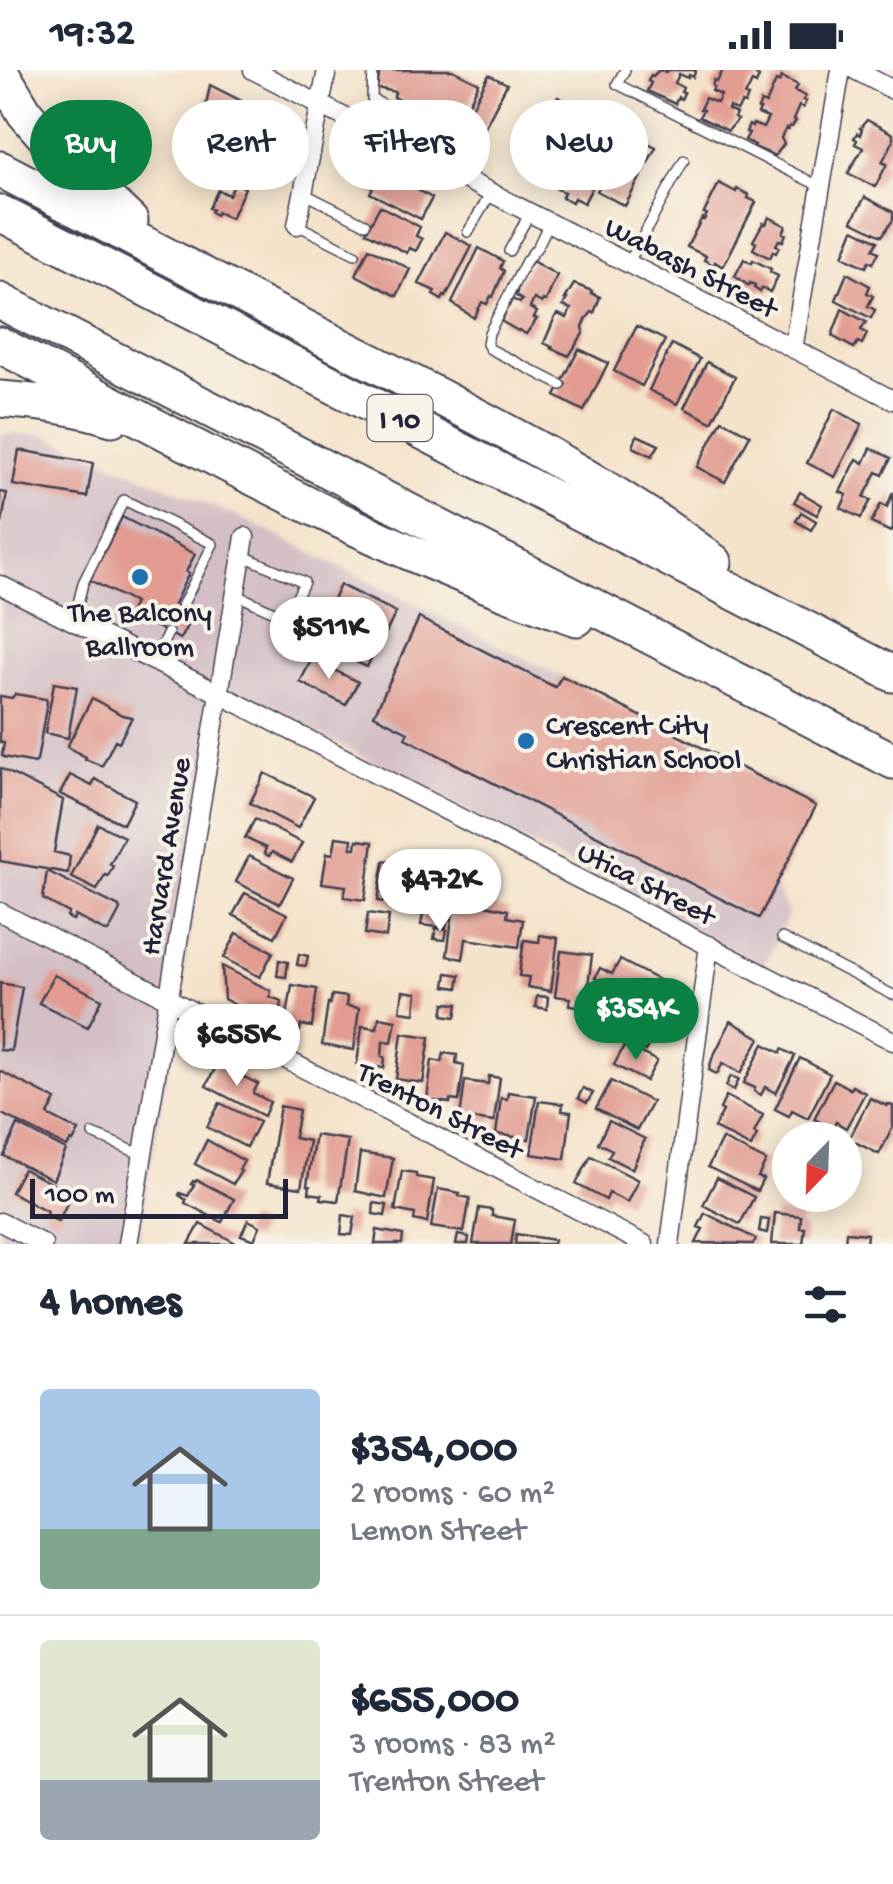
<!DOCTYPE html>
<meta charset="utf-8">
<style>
:root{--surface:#fff;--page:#f2f2f3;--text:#1f2937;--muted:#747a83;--line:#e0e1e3;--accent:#0b8043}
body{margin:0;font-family:"Gochi Hand",sans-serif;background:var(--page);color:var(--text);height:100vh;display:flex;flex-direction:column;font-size:38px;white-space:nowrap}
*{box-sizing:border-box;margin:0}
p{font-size:32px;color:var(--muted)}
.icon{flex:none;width:55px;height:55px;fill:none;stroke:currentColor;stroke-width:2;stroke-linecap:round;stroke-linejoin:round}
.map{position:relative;height:1174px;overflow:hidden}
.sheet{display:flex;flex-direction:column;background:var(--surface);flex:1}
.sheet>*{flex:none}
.guide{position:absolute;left:30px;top:30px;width:835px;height:90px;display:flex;gap:20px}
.needle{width:65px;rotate:203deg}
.controls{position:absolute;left:772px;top:1052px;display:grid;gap:20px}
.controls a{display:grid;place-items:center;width:90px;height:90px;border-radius:50%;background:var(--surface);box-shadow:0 5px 25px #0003;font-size:50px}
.scale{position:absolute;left:30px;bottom:25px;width:258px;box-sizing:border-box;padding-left:10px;border:5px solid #22223b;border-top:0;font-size:28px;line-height:35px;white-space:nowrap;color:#22223b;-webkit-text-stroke:8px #f7f3e8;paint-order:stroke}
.price{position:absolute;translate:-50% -85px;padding:0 22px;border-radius:35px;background:#fff;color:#222;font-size:32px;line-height:65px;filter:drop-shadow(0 2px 5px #0008)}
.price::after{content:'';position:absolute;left:50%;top:60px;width:30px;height:22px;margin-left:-15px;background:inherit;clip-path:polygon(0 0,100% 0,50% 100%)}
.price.selected{background:var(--accent);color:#fff}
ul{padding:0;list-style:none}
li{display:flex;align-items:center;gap:30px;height:250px;padding:0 40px}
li+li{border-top:2px solid var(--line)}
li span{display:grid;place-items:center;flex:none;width:280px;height:200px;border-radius:10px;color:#555}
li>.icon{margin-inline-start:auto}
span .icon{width:120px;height:120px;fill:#fffc;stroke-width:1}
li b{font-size:42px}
h2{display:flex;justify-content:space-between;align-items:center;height:120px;padding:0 40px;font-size:42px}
.pill{padding:0 35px;border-radius:45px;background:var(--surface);box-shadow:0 5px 25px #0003;font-size:35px;line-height:90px}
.pill.selected{background:var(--accent);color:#fff}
.status{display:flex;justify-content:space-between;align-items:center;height:70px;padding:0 50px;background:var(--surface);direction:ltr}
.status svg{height:28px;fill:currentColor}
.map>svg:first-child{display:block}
</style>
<div class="status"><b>19:32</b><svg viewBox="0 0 49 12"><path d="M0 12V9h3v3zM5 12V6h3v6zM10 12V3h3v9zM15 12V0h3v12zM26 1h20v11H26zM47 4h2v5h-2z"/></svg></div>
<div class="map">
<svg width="893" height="1174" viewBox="0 0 893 1174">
<rect width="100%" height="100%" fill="#f7f3e8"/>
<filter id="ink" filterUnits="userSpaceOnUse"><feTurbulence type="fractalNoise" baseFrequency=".01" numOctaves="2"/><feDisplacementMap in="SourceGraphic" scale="20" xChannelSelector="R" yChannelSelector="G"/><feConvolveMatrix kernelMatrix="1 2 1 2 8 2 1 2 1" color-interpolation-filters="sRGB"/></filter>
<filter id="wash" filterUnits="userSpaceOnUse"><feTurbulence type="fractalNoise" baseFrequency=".0048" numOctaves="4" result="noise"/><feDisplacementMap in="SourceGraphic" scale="40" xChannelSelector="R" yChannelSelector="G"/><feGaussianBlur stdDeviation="2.25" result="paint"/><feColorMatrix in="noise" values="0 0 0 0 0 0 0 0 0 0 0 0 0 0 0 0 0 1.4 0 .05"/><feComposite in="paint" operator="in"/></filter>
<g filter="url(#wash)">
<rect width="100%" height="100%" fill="#f4e3ca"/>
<!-- industrial -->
<path fill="#d2bec4" d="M0,364L45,365L252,453L813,732L772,810L789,844L764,896L231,618L138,1174H0Z"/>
<g id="blocks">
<!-- building -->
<path fill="#e19b91" d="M380,0H453L479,13L456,59L394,27L395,22L377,18Z
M659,0L666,2L667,0H696L693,7L689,5L688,8L679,4L675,13L683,18L681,22L684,23L681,29L678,27L675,34L647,21L651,13L648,11L651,5L653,6Z
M723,0H757L756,5L759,7L756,14L752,12L745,26L748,27L745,34L742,33L737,41L729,37L728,40L736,44L734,48L737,50L728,61L699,47L703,40L700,39L705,28L717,33L721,25L712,21L714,17L712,16L714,10L717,12Z
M489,5L507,14L476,74L458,64Z
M782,7L798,15L795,21L806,26L803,30L806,31L803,38L799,36L793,50L796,51L792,57L790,56L788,60L786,58L781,68L784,74L775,86L754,77L755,75L745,70L749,63L746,62L749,55L752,57L753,54L763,58L768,48L758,44L760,40L758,39L761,32L766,34L776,11L779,12Z
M210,15L267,44L262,73L237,61L235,73L231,71L228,77L240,79L237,93L224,90L222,95L208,88L210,84L198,78L202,56H208L212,49L204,45Z
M558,27L576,37L541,103L523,94Z
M867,50L893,64V72L882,92L887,94L875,117L848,103L863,78L855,74L857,70L854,68L857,63L860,65L862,59L860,58Z
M590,55L604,62L600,70L613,77L584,133L574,128L572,132L562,127L564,122L557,119Z
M628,63L656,77L625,136L597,121Z
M381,102L395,109L396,106L420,118L419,121L432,128L421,149L370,123Z
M235,113L245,118L231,148L217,142L216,145L211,142L212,139L209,138L218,120L229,125Z
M719,113L736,122L737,119L749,125L748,128L756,132L723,197L715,192L714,195L704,190L706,186L687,177L702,148L704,150L707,144L704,143Z
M865,127L893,142V150L882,166L852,151Z
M380,136L420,157L416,166L422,169L416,181L409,178L407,183L366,162Z
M769,147L786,156L783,163L786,164L783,171L779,170L776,175L779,177L776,183L773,181L770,188L753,179L756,173L753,171L763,153L766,154Z
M854,159L878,171L873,179L879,182L873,193L869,191L866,197L843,186Z
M445,162L472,176L446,227L444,226L442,230L433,225L435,221L419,214Z
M369,178L410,199L397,226L356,205Z
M479,178L503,191L500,198L504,201L493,227L491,226L487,234L482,232L474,248L452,233Z
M744,189L752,193L753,190L771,199L770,202L778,206L770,222L762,218L760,222L754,218L755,215L750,213L749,216L735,206Z
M532,191L557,205L546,231L543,230L542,233L534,229L530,238L537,242L534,248L537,249L526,264L519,260L518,261L501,251L505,244L502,243L506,235L509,236L512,229L520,233L522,230L516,226L518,217L516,216Z
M847,203L870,216L867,223L873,226L868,236L875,240L871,248L836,230Z
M574,214L592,221L591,223L600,227L594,243L592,242L587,248L583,257L584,262L569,286L551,278L552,277L544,273L555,247L558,244L567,248L571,239L563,236L567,229H565Z
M842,239L866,252L861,260L867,264L862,274L858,272L854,278L832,266Z
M637,256L665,270L642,316L614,301Z
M672,274L700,289L677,334L649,320Z
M579,279L608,293L584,341L555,326Z
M707,292L735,307L712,352L684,338Z
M834,339L862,354L835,407L807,393Z
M722,350L750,365L725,412L697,397Z
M637,365L659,375L652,386L633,377Z
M871,378L891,388L883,405L877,402L864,427L871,430L861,448L841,438L847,425L840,422L857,389L864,393Z
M19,380L93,393L87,427L13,415Z
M0,422L7,423L2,453H0Z
M800,422L822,435L817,445L794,432Z
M893,422V458L891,462L871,453L881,434L887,437Z
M801,442L816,451L811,460L796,451Z
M122,447L195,484L186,502L189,503L174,534L193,544L180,569L129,543L134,533L90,510Z
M340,515L396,542L384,567L328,539Z
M323,543L327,545L326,547L354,559L353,561L378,573L367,597L336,583L319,572L310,570Z
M419,548L555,617L562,606L816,736L759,848L405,668L408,662L374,645Z
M312,589L358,612L346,635L300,612Z
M54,613L77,617L68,668L45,663Z
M15,624L46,629L47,632L37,691L35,693L4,687L2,685L4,673L0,672V626L12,628Z
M92,628L122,645L132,647L119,672L115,670L102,696L85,689L86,687L67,677Z
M0,698L63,730L54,782L70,786L68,803L0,791Z
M265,703L314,727L298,758L250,733Z
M70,705L92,716L95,709L135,730L123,754L60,724Z
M255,749L302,773L292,792L272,782L269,786L264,783L266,778L245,768Z
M98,754L124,767L110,794L113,796L108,806L105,805L97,820L71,807Z
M336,767L352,769L351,778H356L357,770L373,772L365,830L344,827L346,816L322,813L327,783L333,784Z
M249,786L293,808L280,834L236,812Z
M402,789L419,792L412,836L378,831L384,791L401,793Z
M47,801L119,837L120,840L109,861L107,862L75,846L73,850L67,847L69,843L43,829Z
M421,806L453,811L446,858L421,855L424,838L417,837Z
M245,823L287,844L275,867L233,845Z
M472,832L508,840L507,847L523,850L519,877L466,869L463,889L447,886L454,833L472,835Z
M368,843L389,846L386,867L365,864Z
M436,858L447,860L445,870L434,869Z
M237,863L273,882L260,907L224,888Z
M540,865L558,868L551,921L527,917L529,907L519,906L524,870L539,872Z
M561,881L592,885L586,931L579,930L578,936L569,935L570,928L555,926Z
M299,884L308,886L306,896L297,895Z
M279,890L288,892L286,907L277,906Z
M620,890L666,914L654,938L595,908L600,898L612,904Z
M222,896L271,921L270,927L282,931L279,953L267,949V952L224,929Z
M447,903L460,905L458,918L445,916Z
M54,905L102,929L88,957L39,933Z
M0,913L22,917L11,981L0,980Z
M292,915L317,919L312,957L301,955L300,961L285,958Z
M403,921L417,923L415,943L400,941Z
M332,925L347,927L346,936L359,938L354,980L322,975L328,933L330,934Z
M537,926L548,927L547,939L535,937Z
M445,933L458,934L456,947L443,945Z
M629,937L661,953L645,981L619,967L622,961L618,958Z
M601,940L612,946L604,959L594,953Z
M379,947L396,950L392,972L383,971L382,986L385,987L384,998L357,994L362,956L377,958Z
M731,951L760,968L741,1003L723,993L717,1004L709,1000L712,989Z
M402,963L430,967L423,1013L396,1009Z
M764,974L781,983L782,979L795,986L776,1023L765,1017L761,1025L754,1021L755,1018L744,1013Z
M625,975L657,991L646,1011L614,995Z
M444,983L457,985L456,993L464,995L459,1031L450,1030V1033L427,1030L432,990L442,992Z
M800,988L830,1004L808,1048L792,1040L789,1046L775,1039Z
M218,993L239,1002L238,1004L258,1014L253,1023L270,1032L264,1046L206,1016Z
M0,1001L56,1030L48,1045L79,1061L73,1072L71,1071L67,1077L0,1043Z
M489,1006L500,1008L494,1052L460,1047L465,1011L488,1014Z
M731,1006L739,1009L734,1020L726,1016Z
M834,1010L850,1019L852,1016L865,1023L846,1058L836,1052L831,1061L819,1055L820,1052L814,1049Z
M611,1011L652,1032L637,1060L596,1039Z
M583,1018L593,1023L587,1033L578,1028Z
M508,1022L536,1026L529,1069L496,1064L501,1028L507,1029Z
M726,1026L763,1045L754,1063L757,1065L751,1077L714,1058L723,1041L720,1039Z
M870,1028L887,1036L888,1034L893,1036V1057L879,1084L849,1069Z
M539,1031L563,1034L562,1041L571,1042L565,1089L531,1084Z
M220,1033L259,1052L246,1077L207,1057Z
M280,1036L299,1040L294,1068L309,1071L301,1118L267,1113Z
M609,1051L645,1069L632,1099L608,1087L612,1080L598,1073Z
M18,1055L66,1080L53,1110L4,1086Z
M315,1065L348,1070L338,1131L321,1129L322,1125L309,1123L310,1116L307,1115Z
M722,1069L766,1091L758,1107L763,1109L757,1121L708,1097Z
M207,1070L244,1091L239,1100L241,1101L233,1114L195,1094Z
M360,1083L393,1088L386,1128L355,1121Z
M591,1086L638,1110L627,1132L609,1123L606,1130L576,1114Z
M23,1099L72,1124L58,1151L45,1145L47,1141L11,1122Z
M402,1101L416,1103V1107L434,1110L427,1153L414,1150L415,1144L395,1140Z
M717,1108L754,1127L740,1154L703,1135Z
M197,1110L234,1129L222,1152L185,1133L186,1130L179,1125L180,1123L188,1126L194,1115L191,1114L193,1111L195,1112Z
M438,1119L460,1123L459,1126L470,1128L464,1162L431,1157Z
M374,1133L387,1135L385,1146L373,1144Z
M479,1138L492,1140V1146L515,1150L511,1174H473Z
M705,1143L756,1169L753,1174L696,1173L703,1159L698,1157Z
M775,1143L801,1146L800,1158H805L803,1174H772Z
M343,1145L355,1147L352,1165L341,1164Z
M761,1149L769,1150L767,1163L759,1161Z
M248,1150L260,1156L254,1170L241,1165Z
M200,1154L238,1174H189Z
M377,1160L403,1165L402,1174H375Z
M846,1162L867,1164L866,1174H845Z
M516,1164L554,1170L553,1174H515Z
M458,1165L469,1167L468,1174H456Z"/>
</g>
</g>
<g filter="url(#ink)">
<use href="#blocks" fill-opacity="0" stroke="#423f50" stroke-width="2.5"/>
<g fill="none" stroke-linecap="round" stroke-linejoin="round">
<defs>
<path id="service" d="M373,0L372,29L442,66L448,55
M625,0L617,14L821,117
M303,123L365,154
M549,153L538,176L526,191L489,263L487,274L490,279L561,315
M297,155L355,184
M468,162L491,123
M509,181L530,143
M628,194L684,90
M235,524L287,548L304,512L241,485
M74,551L83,513L124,430L213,474L181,538
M154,591L168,563
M782,868L893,925
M93,1064L143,1085"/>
<path id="minor" d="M253,0L893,330
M855,0L893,20
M297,155L327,0
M793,279L841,0
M0,515L218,623L893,971
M0,842L644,1174
M0,1152L43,1174
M128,1174L245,467
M670,1174L709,875"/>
<path id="motorway" d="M0,1L25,43L69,94L130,151
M0,99C111,156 221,215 332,272C463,339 596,403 714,492
M0,143L893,604
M0,231L893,691
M0,275C189,373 375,480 577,548
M0,329C38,332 76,336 112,348"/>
</defs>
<!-- service casing -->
<use href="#service" stroke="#423f50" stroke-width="12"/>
<!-- minor casing -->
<use href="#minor" stroke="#423f50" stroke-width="21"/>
<!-- motorway casing -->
<use href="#motorway" stroke="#423f50" stroke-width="39"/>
<!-- service -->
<use href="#service" stroke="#fff" stroke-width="9"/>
<!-- minor -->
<use href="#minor" stroke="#fff" stroke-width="18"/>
<!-- motorway -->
<use href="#motorway" stroke="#fff" stroke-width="35"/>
</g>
</g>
<!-- markers -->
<g fill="#1f6fb2" stroke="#f7f3e8" stroke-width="4">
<circle cx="140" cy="507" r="10"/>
<circle cx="526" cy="671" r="10"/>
</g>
<g text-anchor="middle" stroke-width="8" stroke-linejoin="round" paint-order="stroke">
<!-- shield labels -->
<rect fill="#f7f3e8" stroke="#62616f" stroke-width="2.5" x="367.5" y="325" width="65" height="46" rx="8"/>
<g font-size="28" font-weight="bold" fill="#22223b">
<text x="400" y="358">I 10</text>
</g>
<!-- street labels -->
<g font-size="30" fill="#22223b" stroke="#f7f3e8">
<text transform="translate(692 196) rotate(27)" y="10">Wabash Street</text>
<text transform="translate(164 786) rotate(-81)" y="10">Harvard Avenue</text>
<text transform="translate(647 812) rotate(27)" y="10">Utica Street</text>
<text transform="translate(441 1039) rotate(27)" y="10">Trenton Street</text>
</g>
<!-- poi labels -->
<g font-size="30" fill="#22223b" stroke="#f7f3e8">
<text x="140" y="551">The Balcony<tspan x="140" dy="34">Ballroom</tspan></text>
<text x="546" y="664" text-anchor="start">Crescent City<tspan x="546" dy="34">Christian School</tspan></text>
</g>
</g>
</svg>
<div class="controls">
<a><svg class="needle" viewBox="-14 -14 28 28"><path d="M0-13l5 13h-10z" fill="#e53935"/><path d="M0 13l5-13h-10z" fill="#747a83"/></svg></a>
</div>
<div class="scale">100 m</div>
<b class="price" style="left:329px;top:612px">$511K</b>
<b class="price" style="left:440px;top:864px">$472K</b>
<b class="price selected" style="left:636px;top:993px">$354K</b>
<b class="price" style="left:237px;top:1019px">$655K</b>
<div class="guide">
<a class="pill selected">Buy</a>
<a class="pill">Rent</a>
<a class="pill">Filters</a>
<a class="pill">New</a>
</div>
</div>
<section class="sheet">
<h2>4 homes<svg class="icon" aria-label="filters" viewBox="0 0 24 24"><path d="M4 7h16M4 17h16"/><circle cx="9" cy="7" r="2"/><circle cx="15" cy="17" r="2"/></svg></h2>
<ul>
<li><span style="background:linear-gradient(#a9c7e8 70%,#7fa58c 0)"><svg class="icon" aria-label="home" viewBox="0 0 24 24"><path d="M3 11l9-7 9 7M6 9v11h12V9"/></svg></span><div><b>$354,000</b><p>2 rooms · 60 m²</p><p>Lemon Street</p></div></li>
<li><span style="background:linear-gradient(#dfe7d0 70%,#9aa5b1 0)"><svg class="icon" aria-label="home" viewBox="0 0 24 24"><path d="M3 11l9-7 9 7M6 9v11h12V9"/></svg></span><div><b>$655,000</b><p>3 rooms · 83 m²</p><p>Trenton Street</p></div></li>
</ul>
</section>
